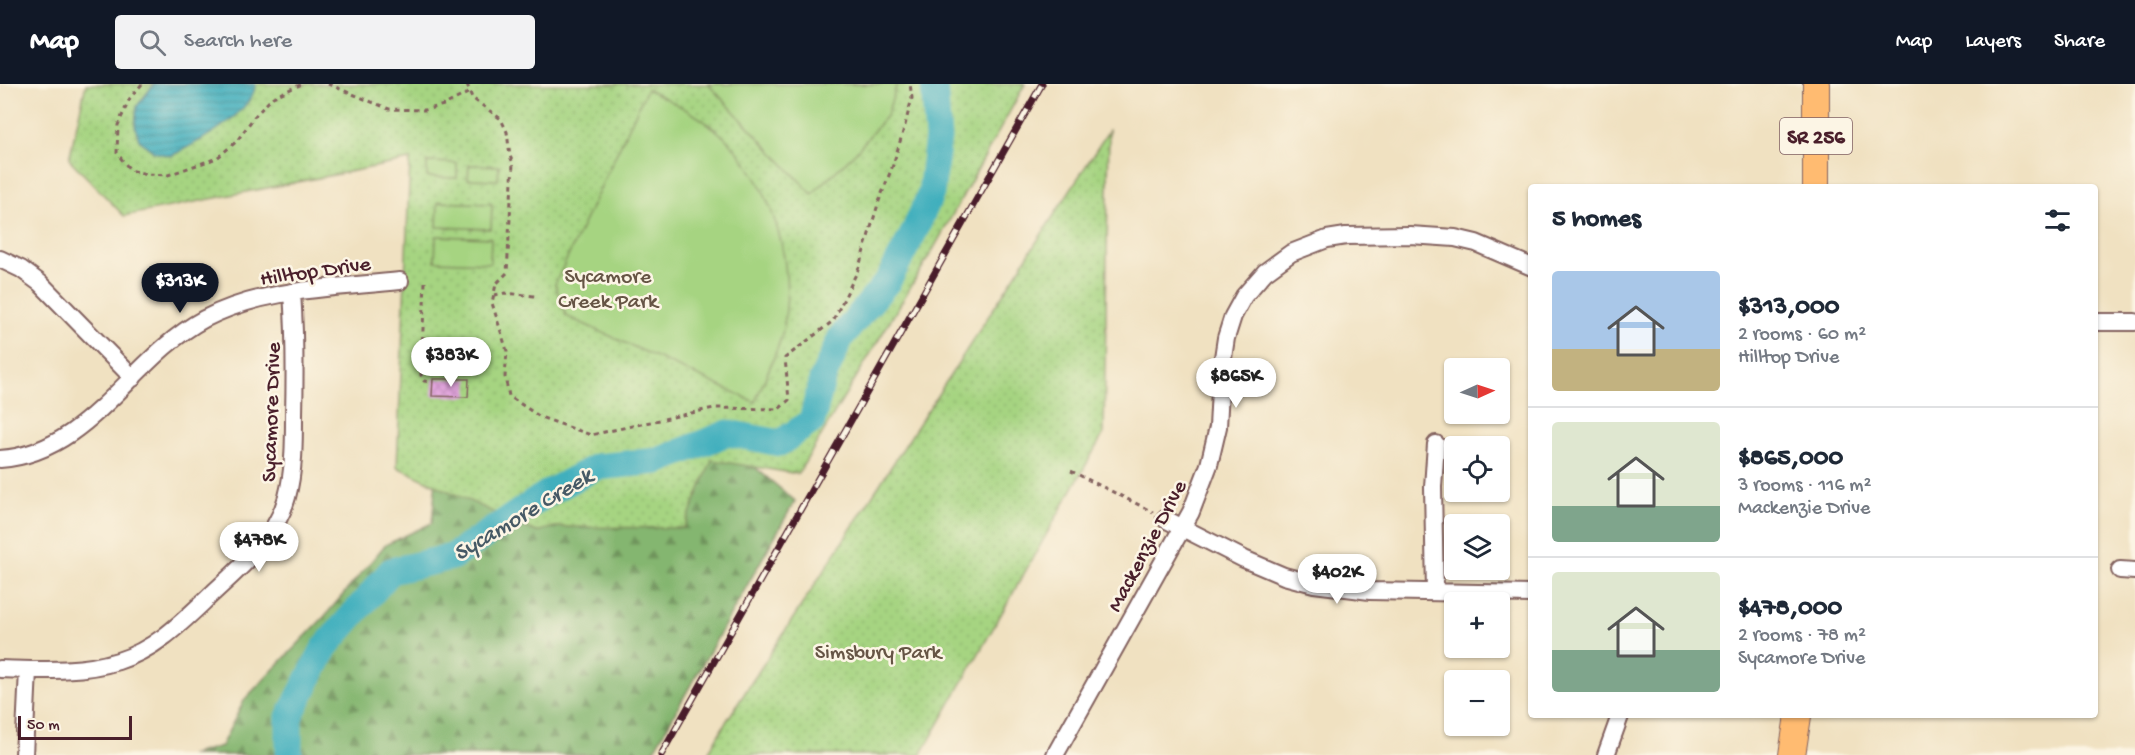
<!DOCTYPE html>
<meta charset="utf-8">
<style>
:root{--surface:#fff;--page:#f2f2f3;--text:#1f2937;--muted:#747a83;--line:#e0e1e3;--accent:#111827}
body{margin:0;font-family:"Gochi Hand",sans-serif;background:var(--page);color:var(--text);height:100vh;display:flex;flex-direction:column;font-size:22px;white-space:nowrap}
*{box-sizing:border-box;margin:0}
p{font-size:20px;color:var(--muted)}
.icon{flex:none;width:33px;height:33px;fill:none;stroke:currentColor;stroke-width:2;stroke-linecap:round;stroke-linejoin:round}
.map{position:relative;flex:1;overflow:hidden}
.side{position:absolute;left:1528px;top:100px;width:570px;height:534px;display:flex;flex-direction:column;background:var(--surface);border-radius:6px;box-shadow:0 2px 4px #0004}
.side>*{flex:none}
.needle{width:39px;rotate:87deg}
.buttons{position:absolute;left:1444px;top:274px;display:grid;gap:12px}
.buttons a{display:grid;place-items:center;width:66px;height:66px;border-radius:6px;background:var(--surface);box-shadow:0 2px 4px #0004;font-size:30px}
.scale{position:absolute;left:18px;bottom:15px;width:114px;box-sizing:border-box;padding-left:6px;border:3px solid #4a1f2b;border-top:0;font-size:16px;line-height:21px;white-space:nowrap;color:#4a1f2b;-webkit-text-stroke:4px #fcf5e5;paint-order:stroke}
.price{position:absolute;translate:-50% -51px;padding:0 14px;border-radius:21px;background:#fff;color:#222;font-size:20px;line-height:39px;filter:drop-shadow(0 2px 3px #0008)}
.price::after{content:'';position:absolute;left:50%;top:36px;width:18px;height:14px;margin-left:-9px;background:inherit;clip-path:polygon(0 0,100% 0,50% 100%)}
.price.selected{background:var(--accent);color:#fff}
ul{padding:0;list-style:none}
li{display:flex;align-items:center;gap:18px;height:150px;padding:0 24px}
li+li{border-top:2px solid var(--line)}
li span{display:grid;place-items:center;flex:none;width:168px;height:120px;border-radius:6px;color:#555}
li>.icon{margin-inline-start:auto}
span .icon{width:72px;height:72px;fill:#fffc;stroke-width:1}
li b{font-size:26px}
h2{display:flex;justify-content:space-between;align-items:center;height:72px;padding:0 24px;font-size:26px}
header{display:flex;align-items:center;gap:36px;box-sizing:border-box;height:84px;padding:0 30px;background:var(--accent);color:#fff}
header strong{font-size:28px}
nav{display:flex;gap:33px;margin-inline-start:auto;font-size:21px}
.search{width:420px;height:54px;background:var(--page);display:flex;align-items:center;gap:15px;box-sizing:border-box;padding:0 21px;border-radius:6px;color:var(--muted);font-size:22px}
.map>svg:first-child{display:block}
</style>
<header>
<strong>Map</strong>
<div class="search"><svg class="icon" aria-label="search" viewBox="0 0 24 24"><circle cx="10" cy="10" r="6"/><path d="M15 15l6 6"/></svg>Search here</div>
<nav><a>Map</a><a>Layers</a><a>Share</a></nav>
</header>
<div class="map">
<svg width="2135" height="671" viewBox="0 0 2135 671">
<defs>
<pattern id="forest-firs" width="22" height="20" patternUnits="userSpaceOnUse" patternTransform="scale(1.5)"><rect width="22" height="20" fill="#84b66f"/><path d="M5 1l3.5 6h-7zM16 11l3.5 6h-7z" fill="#6e935b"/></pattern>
<pattern id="park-dots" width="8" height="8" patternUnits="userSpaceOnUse" patternTransform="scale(1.5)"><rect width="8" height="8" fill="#a6d481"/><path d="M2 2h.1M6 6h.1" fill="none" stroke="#90b670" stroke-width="1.8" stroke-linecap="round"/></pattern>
<pattern id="water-rules" width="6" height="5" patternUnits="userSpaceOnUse" patternTransform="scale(1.5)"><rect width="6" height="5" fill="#41afbd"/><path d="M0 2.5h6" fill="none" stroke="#388e9a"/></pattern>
<pattern id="building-cross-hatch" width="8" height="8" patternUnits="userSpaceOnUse" patternTransform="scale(1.5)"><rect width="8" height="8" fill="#e3a6de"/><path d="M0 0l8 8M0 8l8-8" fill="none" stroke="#c48ebf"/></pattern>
</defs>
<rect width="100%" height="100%" fill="#fcf5e5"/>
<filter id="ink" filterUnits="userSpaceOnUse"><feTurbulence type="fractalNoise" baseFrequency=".0167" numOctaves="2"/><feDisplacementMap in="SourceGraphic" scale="12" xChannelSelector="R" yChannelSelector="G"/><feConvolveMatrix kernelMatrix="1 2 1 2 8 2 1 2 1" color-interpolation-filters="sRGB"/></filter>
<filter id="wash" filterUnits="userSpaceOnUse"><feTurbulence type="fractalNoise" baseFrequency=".008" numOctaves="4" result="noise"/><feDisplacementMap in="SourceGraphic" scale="24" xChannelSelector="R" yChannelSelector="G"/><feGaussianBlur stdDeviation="1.35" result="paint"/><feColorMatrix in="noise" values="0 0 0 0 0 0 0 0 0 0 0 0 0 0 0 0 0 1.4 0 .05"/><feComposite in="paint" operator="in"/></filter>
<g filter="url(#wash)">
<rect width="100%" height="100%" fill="#f0e1c1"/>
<!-- forest -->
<path fill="url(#forest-firs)" stroke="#676a4d" stroke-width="1.5" d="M706,342L795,417L651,671H190L221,662L245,615L324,533L385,461L432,439L437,385Z"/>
<!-- park -->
<path fill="url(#park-dots)" stroke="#787a56" stroke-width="1.5" d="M86,0H1025L934,164L798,390L712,376L684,444L555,443L536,448L397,383L410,76L124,132L69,75Z
M1109,46L1104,349L921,671H707L726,638Z"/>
<!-- pitch -->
<path fill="#a6d481" stroke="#787a56" stroke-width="1.5" d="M708,0H897L887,31L856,68L812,110Z
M647,5C674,19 701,31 724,53C773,101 796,179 783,246C779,266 763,298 755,318L566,232L555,200Z
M427,78L457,79V94L427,93Z
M469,81L499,82L498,96L468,95Z
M438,118L492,120L491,145L437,143Z
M436,152L491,154L490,179L435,177Z"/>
<!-- water -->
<path fill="url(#water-rules)" stroke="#466774" stroke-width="1.5" d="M154,0H256C251,31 197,59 171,72L154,68L139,56L135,42L137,22Z"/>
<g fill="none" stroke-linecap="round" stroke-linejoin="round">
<!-- river -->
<path stroke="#41afbd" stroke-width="27" d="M289,671V633L325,563L391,487L452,473L548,409L596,383L658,377L728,349L780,359L812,337L822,296L841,253L888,197L914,148L931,109L938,54L934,0"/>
</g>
<g id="blocks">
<!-- building -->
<path fill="url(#building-cross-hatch)" d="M433,295H469L468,313L432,312Z"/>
</g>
</g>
<g filter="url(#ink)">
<use href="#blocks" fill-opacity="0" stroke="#846360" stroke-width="1.5"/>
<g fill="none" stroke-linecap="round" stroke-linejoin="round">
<defs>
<path id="street" d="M0,175L21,185L40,199L133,294
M2096,238H2135
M0,375C90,369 131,274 204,235C263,204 334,204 400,197
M1165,435L1244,475L1284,492L1314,500L1370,507L1532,510
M2120,486L2135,487
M1435,508L1433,403L1436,360
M0,585C39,586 80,589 118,577C157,565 184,536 213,509C243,481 276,454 287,413C294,387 294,358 294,331C295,290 295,250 292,208
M24,671L28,586
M1055,671L1191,428L1209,381L1218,343L1221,287L1226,254L1233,232L1244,212L1265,188L1291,169L1327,155L1346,152L1410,151L1455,154L1476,159L1532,183
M1606,671L1620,632"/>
<path id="primary" d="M1816,104V0
M1792,671L1798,632"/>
</defs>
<!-- street casing -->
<use href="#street" stroke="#846360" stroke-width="20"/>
<!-- primary casing -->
<use href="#primary" stroke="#846360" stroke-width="28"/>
<!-- path -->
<path stroke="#846360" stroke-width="3" stroke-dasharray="4.5 4.5" stroke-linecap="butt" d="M142,0L130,14L118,41L117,69L130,86L146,90L168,91L217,74L237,57L254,33L273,13L302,0
M328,0L389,25L425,26L444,21L470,8
M467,0L472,14L501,35L507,48L510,72L513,79L507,189L496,200L492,219L507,267L505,293L509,312L540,333L591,351L714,324L779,325L789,316L785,274L833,237L858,186L879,117L893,81L905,41L912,14L910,0
M425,198L421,291L424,297L433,298
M494,211L505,209L535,212
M1071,387L1153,428"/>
<!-- street -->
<use href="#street" stroke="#fff" stroke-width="16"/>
<!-- primary -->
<use href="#primary" stroke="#ffbb71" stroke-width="26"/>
<defs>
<path id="rail" d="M661,671L1042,0"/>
</defs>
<!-- rail casing -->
<use href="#rail" stroke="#4a1f2b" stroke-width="7"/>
<!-- rail -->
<use href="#rail" stroke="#fcf5e5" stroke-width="4.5" stroke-dasharray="14" stroke-linecap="butt"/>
</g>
</g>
<g text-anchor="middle" stroke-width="5" stroke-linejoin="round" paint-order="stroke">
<!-- shield labels -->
<rect fill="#fcf5e5" stroke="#7f5f63" stroke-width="1.5" x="1780" y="34" width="72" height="36" rx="4.5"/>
<g font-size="21" font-weight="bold" fill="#4a1f2b">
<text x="1816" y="59">SR 256</text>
</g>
<!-- street labels -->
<g font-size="22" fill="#4a1f2b" stroke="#fcf5e5">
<text transform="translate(315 185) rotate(-8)" y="8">Hilltop Drive</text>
<text transform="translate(269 328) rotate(-88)" y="8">Sycamore Drive</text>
<text transform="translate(1145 461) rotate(-62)" y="8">Mackenzie Drive</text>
</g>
<!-- park labels -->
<g font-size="22" fill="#665545" stroke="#fcf5e5">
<text x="608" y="198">Sycamore<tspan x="608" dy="25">Creek Park</tspan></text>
<text x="878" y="574">Simsbury Park</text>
</g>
<!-- water labels -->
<g font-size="24" font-style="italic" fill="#465965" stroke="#fcf5e5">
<text transform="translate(522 429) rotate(-31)" y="8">Sycamore Creek</text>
</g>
</g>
</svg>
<div class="buttons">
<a><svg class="needle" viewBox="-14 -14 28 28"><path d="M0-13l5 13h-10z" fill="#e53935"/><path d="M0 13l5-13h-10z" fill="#747a83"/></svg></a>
<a><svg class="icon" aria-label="locate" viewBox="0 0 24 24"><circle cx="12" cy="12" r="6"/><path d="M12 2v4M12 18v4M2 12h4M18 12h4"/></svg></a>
<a><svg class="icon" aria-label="layers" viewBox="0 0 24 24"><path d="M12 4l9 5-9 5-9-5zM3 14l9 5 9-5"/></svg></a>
<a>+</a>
<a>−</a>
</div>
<div class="scale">50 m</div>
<b class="price selected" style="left:180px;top:230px">$313K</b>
<b class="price" style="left:451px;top:304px">$383K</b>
<b class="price" style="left:1236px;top:325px">$865K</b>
<b class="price" style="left:259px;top:489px">$478K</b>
<b class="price" style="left:1337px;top:521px">$402K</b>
<section class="side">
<h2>5 homes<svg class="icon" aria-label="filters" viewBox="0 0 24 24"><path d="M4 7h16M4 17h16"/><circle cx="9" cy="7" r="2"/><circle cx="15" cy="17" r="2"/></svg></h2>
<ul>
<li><span style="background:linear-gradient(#a9c7e8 65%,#c2b280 0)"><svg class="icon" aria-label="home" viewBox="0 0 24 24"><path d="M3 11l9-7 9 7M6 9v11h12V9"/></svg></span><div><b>$313,000</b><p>2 rooms · 60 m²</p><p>Hilltop Drive</p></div></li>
<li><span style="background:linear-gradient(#dfe7d0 70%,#7fa58c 0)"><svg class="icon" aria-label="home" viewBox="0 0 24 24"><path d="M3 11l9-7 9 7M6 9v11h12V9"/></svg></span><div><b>$865,000</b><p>3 rooms · 116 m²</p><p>Mackenzie Drive</p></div></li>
<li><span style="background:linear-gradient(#dfe7d0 65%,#7fa58c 0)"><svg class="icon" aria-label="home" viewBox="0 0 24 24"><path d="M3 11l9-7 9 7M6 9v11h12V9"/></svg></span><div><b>$478,000</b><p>2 rooms · 78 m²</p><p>Sycamore Drive</p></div></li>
</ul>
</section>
</div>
